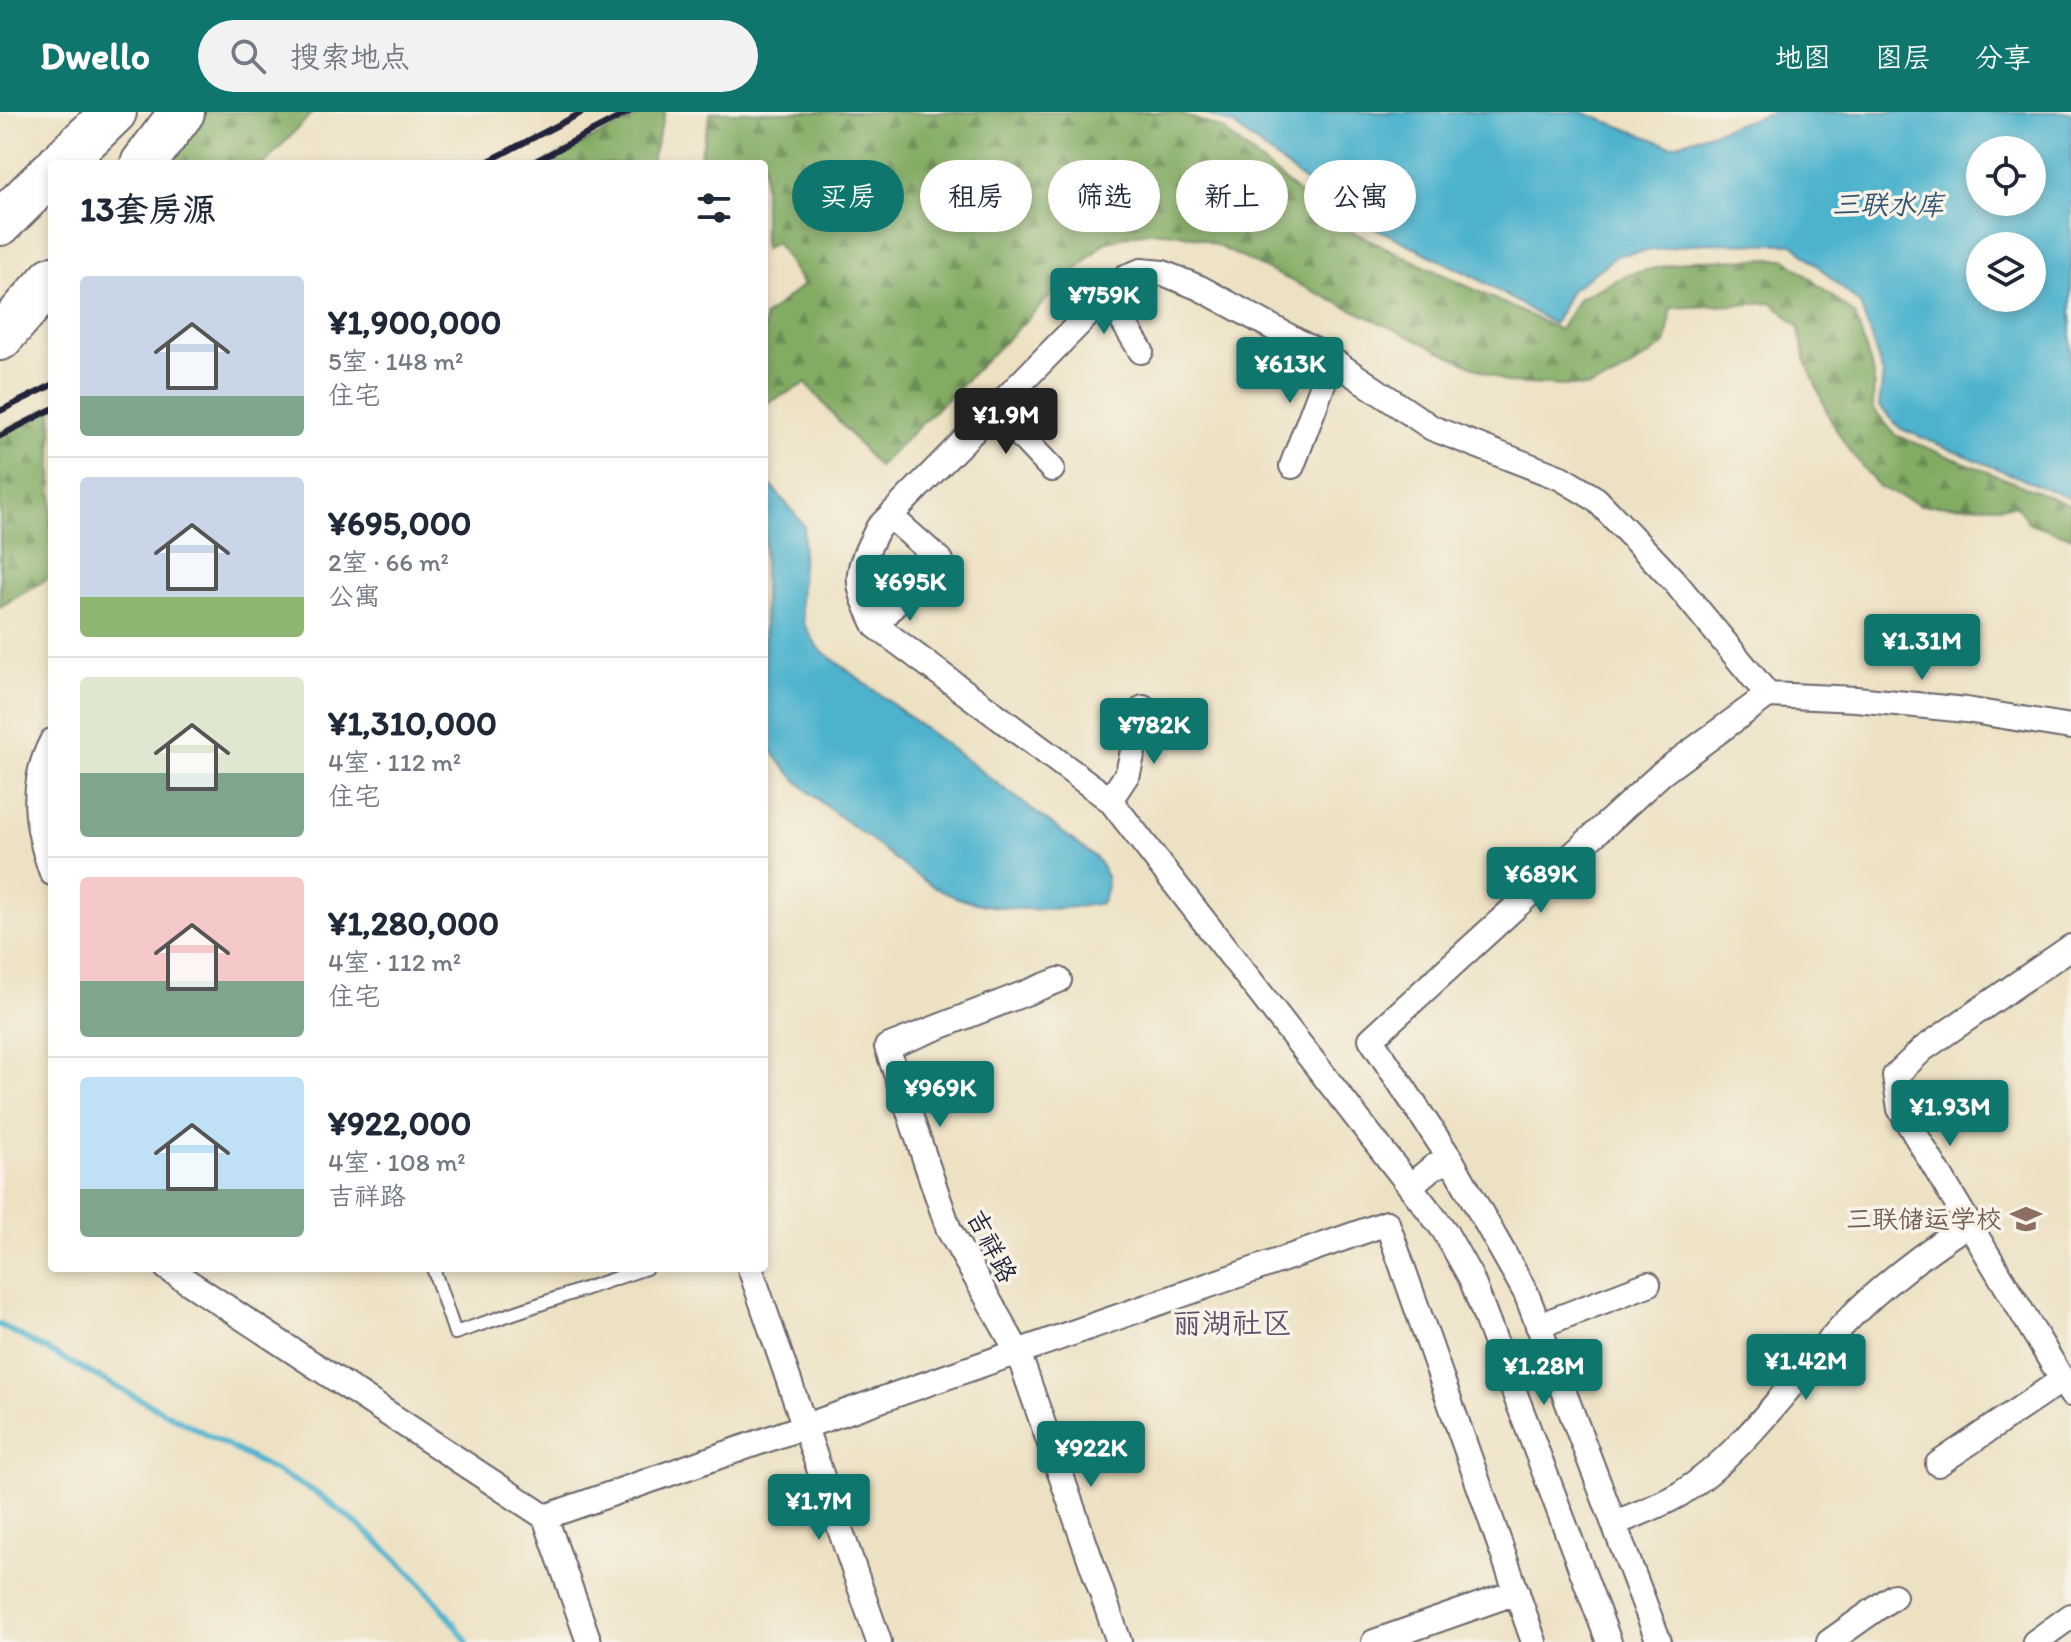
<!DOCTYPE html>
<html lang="zh">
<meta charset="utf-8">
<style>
:root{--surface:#fff;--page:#f2f2f3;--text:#1f2937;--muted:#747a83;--line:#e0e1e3;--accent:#0f766e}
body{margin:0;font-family:Itim,"LXGW WenKai TC",sans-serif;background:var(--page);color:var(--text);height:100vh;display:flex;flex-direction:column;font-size:30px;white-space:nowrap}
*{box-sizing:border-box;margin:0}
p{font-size:26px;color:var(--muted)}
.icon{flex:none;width:44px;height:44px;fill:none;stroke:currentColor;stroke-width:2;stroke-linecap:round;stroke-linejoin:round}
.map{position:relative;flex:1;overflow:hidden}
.side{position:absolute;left:48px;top:48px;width:720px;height:1112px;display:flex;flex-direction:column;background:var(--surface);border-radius:8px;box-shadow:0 4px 12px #0003}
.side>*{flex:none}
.top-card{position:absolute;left:792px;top:48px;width:760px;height:72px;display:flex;gap:16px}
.buttons{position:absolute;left:1966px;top:24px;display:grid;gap:16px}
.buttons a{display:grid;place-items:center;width:80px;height:80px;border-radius:50%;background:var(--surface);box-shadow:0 4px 12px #0003;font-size:40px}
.price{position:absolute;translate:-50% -68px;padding:0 18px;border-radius:8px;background:var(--accent);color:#fff;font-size:26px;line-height:52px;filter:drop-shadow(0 2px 4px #0008)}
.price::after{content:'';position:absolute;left:50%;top:48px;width:24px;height:18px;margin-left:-12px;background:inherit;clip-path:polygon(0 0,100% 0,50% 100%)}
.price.current{background:#222;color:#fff}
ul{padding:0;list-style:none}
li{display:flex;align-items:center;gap:24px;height:200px;padding:0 32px}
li+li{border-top:2px solid var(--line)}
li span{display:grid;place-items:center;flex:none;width:224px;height:160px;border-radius:8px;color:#555}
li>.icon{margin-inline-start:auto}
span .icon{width:96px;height:96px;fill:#fffc;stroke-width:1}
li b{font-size:34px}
h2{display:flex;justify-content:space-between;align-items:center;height:96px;padding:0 32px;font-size:34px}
.tag{padding:0 28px;border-radius:36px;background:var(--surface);box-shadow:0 4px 12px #0003;font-size:28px;line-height:72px}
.tag.current{background:var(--accent);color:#fff}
header{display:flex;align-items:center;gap:48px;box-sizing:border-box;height:112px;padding:0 40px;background:var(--accent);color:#fff}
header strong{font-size:38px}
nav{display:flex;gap:44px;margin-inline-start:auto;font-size:28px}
.search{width:560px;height:72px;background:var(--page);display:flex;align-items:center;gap:20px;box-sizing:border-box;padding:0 28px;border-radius:44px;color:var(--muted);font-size:30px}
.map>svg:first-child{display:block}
</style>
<header>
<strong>Dwello</strong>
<div class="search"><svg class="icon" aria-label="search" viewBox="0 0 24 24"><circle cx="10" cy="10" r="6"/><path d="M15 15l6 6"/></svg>搜索地点</div>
<nav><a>地图</a><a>图层</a><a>分享</a></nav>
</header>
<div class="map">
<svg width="2071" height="1530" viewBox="0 0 2071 1530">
<defs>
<pattern id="forest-firs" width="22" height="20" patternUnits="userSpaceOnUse" patternTransform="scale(2)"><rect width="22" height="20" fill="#83ac64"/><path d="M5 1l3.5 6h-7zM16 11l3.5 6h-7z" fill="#6b8c54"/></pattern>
</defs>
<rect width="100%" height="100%" fill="#f7f3e8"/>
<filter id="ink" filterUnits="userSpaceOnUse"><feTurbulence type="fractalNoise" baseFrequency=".0125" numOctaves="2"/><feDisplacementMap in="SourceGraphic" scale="16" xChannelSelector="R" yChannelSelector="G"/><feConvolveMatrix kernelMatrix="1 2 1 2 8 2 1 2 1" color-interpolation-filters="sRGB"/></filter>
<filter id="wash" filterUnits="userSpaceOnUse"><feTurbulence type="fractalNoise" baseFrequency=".006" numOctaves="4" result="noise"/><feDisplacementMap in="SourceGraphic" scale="32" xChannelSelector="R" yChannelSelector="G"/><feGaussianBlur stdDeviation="1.8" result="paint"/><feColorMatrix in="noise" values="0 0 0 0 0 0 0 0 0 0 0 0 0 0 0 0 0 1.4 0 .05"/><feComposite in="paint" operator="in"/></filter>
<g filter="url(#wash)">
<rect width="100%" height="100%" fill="#ede1c3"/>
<!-- forest -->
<path fill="url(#forest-firs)" stroke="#526750" stroke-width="2" d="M192,0H313L264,52H154Z
M646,0H665L651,52H541Z
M711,0H1176L1222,17L1336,112L1560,218L1578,187L1628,162L1694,148L1786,147L1855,203L1874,263L1873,296L1895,323L2071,393V425L2029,411L2016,394L1920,393L1879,375L1849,338L1830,307L1806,249L1798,214L1773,191L1671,196L1666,232L1614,266L1588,275L1508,271L1205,128C1163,116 1146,117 1104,131L878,355L806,271L764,293V205L803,173L776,130L764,137V52H698Z
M52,294V464L0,495V320Z"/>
<!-- water -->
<path fill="#4eb3cd" stroke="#386a84" stroke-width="2" fill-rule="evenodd" d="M1200,0H1582L1671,34L1773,0H2071V387L1901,317L1879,294L1883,263L1860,192L1793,132L1704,131L1618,143L1571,178L1554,212L1476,166L1345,101L1232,12ZM1980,38H2032V90H1980ZM1980,134H2032V186H1980Z
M764,365L804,413L800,490L804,512L818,536L1095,745C1108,760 1111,772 1101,791C1062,799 1006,800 968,789C930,779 900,751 870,727C831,698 789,670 764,627Z"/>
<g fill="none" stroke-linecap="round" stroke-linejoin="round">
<!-- stream -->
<path stroke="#4eb3cd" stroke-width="6" d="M0,1213L315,1380C374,1422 427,1470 467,1530"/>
</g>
</g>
<g filter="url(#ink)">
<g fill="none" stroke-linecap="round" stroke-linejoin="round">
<defs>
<path id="lane" d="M433,1156L455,1221L646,1156"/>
<path id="street" d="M1107,183L1141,239
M995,297L1052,357
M1292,354L1332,248
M890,404L941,449
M876,514L908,477
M52,629C29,673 36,716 52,761
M1110,688L1128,661L1143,596
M2071,835L1923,937L1895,964L1900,997L2071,1282
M1059,868L887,935L949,1118L1018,1240L1119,1530
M1451,1048L1371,927L1662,661L1768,583L1856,587L1966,598L2071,615
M1411,1073L1433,1055L1451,1048L1526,1181L1659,1530
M167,1156L545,1405L589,1530
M750,1156L879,1530
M1538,1214L1648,1172
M1938,1352L2062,1268
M545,1405L1387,1111L1534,1530
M1614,1412C1636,1402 1660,1394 1680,1382C1745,1341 1792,1267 1845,1211C1881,1173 1924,1141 1968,1112
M1374,1530L1517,1480
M1609,1530L1471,1166L1444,1118L1110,688L876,514C853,467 855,462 878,416L1125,165L1141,159L1163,161L1200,176L1332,248L1432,316L1561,366L1596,387L1675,470L1768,583
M1829,1530L1894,1484
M2035,1530L2071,1504"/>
<path id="highway" d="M60,52L114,0
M143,52L182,0
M0,111L52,60
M0,226L52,167"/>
</defs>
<!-- lane casing -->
<use href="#lane" stroke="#69656b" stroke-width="16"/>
<!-- street casing -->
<use href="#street" stroke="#69656b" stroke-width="28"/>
<!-- highway casing -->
<use href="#highway" stroke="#69656b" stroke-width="48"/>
<!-- lane -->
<use href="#lane" stroke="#fff" stroke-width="12"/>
<!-- street -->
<use href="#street" stroke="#fff" stroke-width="24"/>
<!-- highway -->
<use href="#highway" stroke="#fff" stroke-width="44"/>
<!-- rail -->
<path stroke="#22223b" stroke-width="6" d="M483,52L583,0
M530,52L629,0
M0,299L52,273
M0,324L52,297"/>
</g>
</g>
<!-- icons -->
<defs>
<symbol id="school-bare" viewBox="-9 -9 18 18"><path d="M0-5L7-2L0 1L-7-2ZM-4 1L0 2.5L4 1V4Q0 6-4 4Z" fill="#8d6e63" stroke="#f7f3e8" stroke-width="2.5" paint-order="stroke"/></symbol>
</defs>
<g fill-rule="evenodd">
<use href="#school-bare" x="2004" y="1085" width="44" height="44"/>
</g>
<g text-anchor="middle" stroke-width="7" stroke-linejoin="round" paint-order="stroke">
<!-- education labels -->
<g font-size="26" fill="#785e54" stroke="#f7f3e8" text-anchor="end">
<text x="2002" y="1116">三联储运学校</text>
</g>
<!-- street labels -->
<g font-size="26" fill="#22223b" stroke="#f7f3e8">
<text transform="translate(992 1134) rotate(63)" y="9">吉祥路</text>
</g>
<!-- water labels -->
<g font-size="28" font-style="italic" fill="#31556e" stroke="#f7f3e8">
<text x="1888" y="102">三联水库</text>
</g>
<!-- quarter labels -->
<g font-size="30" fill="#5f4e6c" stroke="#f7f3e8">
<text x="1232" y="1221">丽湖社区</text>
</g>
</g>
</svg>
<div class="buttons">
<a><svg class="icon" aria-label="locate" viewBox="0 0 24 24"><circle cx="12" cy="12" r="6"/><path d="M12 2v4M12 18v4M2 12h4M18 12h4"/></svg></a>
<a><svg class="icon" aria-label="layers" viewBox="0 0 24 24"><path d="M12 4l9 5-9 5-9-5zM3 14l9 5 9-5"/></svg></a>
</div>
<b class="price" style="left:1104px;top:224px">¥759K</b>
<b class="price" style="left:1290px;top:293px">¥613K</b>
<b class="price current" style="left:1006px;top:344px">¥1.9M</b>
<b class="price" style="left:910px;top:511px">¥695K</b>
<b class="price" style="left:1922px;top:570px">¥1.31M</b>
<b class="price" style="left:1154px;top:654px">¥782K</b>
<b class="price" style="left:1541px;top:803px">¥689K</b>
<b class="price" style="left:940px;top:1017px">¥969K</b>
<b class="price" style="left:1950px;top:1036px">¥1.93M</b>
<b class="price" style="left:1806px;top:1290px">¥1.42M</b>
<b class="price" style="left:1544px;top:1295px">¥1.28M</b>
<b class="price" style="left:1091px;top:1377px">¥922K</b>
<b class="price" style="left:819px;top:1430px">¥1.7M</b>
<div class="top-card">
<a class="tag current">买房</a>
<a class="tag">租房</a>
<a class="tag">筛选</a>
<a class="tag">新上</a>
<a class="tag">公寓</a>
</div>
<section class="side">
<h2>13套房源<svg class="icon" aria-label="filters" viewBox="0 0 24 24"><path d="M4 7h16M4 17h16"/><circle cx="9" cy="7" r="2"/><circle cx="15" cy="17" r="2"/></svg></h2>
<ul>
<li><span style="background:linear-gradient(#c9d6e8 75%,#7fa58c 0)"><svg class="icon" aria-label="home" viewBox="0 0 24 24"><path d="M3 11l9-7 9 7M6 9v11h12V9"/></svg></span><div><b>¥1,900,000</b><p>5室 · 148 m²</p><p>住宅</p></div></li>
<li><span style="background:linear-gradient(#c9d6e8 75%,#8fb573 0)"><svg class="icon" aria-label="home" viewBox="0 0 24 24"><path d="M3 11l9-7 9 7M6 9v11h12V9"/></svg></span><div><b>¥695,000</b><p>2室 · 66 m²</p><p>公寓</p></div></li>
<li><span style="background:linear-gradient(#dfe7d0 60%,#7fa58c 0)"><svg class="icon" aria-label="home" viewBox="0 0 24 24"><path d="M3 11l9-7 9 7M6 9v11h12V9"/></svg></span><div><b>¥1,310,000</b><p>4室 · 112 m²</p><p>住宅</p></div></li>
<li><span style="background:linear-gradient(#f6c9c9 65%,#7fa58c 0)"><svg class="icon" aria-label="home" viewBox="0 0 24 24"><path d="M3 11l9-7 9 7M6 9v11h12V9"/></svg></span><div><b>¥1,280,000</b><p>4室 · 112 m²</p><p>住宅</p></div></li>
<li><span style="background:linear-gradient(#bfe0f5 70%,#7fa58c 0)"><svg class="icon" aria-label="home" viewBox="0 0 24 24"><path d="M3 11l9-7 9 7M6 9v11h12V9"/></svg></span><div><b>¥922,000</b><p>4室 · 108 m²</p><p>吉祥路</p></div></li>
</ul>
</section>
</div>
